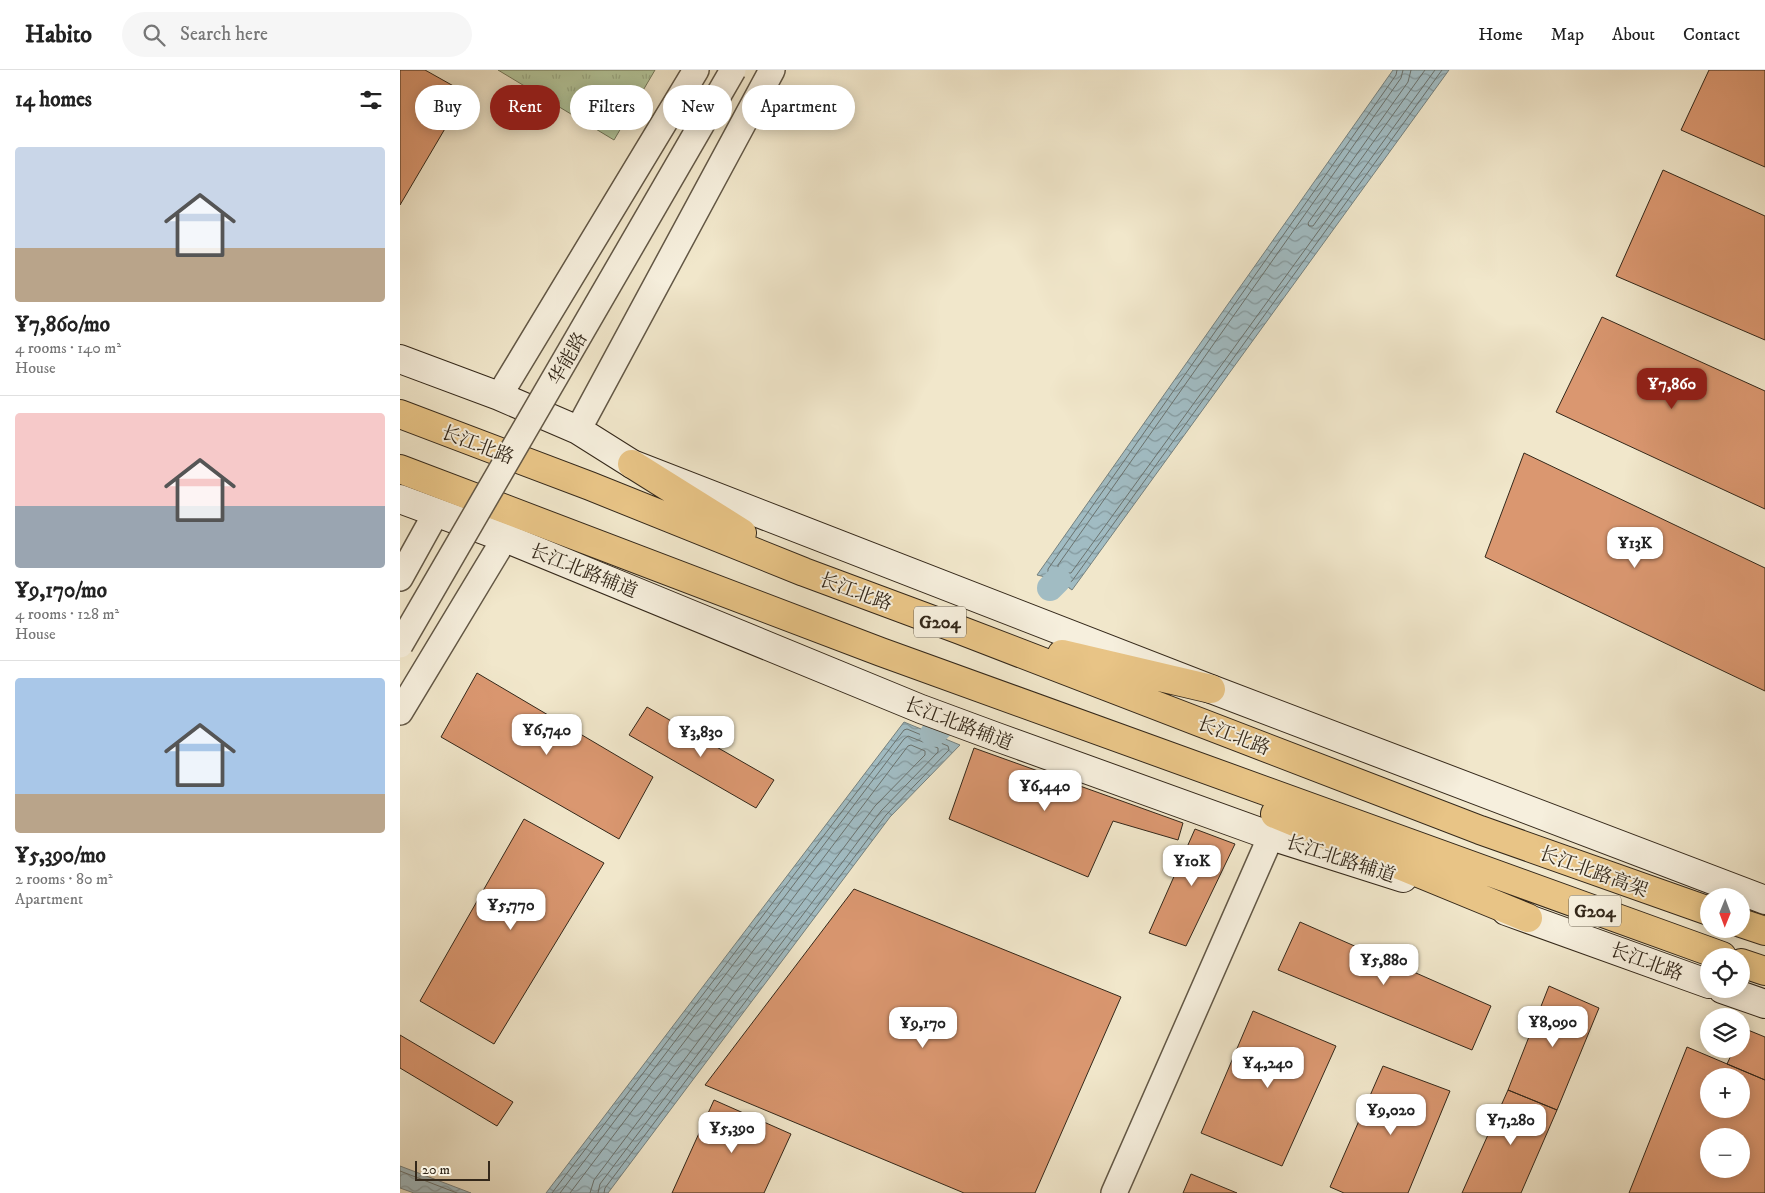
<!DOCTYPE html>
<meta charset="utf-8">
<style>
:root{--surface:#fff;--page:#f6f6f6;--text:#222;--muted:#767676;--line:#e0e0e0;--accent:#8f2418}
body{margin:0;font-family:"IM FELL DW Pica","Noto Serif SC",serif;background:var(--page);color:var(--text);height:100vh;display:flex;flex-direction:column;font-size:19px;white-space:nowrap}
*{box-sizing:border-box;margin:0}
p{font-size:16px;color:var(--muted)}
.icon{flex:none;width:28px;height:28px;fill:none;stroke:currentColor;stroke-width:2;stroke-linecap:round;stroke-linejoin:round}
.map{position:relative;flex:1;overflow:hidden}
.drawer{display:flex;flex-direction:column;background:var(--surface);width:400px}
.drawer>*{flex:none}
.hud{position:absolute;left:15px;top:15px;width:475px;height:45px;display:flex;gap:10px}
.needle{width:32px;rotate:181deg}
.fabs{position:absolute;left:1300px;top:818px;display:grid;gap:10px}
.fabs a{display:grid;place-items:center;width:50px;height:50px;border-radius:50%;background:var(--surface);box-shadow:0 2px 12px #0003;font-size:25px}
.scale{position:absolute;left:15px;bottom:12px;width:75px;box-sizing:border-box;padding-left:5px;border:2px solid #34281a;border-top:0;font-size:14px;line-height:18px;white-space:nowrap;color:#34281a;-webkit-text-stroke:4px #f6efdd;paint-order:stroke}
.price{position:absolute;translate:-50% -42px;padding:0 11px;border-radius:10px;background:#fff;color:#222;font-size:16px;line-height:32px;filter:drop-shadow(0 1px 2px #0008)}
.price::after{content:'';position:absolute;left:50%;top:30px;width:15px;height:11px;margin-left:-8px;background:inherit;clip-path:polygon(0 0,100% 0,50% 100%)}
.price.selected{background:var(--accent);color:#fff}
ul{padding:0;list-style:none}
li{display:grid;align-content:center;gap:10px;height:265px;padding:0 15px}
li+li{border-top:1px solid var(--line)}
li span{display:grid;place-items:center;height:155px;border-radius:5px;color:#555}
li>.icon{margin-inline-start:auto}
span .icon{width:90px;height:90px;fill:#fffc;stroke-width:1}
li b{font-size:21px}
h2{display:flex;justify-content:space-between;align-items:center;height:60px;padding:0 15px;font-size:21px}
.chip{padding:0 18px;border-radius:22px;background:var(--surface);box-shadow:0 2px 12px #0003;font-size:18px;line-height:45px}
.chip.selected{background:var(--accent);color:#fff}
header{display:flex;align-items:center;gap:30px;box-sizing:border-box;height:70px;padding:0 25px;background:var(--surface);border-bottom:1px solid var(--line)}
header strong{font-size:24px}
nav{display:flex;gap:28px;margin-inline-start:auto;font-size:18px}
.search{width:350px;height:45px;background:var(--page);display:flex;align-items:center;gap:12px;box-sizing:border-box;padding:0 18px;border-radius:28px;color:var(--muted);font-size:19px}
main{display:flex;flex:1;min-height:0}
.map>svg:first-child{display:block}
</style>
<header>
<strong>Habito</strong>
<div class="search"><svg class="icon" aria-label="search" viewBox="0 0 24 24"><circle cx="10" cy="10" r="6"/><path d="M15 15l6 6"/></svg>Search here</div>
<nav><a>Home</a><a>Map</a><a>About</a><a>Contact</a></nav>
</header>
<main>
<section class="drawer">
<h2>14 homes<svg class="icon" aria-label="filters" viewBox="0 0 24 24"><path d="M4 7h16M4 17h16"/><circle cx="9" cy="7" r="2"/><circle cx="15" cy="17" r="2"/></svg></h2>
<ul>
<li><span style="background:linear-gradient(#c9d6e8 65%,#b9a48a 0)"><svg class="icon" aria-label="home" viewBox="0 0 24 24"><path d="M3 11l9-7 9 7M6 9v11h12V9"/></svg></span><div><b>¥7,860/mo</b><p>4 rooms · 140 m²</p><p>House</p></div></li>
<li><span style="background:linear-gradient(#f6c9c9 60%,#9aa5b1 0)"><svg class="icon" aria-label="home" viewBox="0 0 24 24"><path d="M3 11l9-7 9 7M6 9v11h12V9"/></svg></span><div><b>¥9,170/mo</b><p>4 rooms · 128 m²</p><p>House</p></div></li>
<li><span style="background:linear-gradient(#a9c7e8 75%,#b9a48a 0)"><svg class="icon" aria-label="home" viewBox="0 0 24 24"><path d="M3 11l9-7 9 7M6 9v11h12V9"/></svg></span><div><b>¥5,390/mo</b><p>2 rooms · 80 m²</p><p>Apartment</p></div></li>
</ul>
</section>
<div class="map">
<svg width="1365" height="1123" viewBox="0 0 1365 1123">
<defs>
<pattern id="grass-tufts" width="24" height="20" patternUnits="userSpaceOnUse" patternTransform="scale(1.25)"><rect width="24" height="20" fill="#b4c79c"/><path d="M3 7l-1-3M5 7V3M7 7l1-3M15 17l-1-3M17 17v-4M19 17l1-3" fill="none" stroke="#9bab86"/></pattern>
<pattern id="water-waves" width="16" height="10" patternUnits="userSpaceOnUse" patternTransform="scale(1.25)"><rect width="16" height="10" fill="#a1bcc3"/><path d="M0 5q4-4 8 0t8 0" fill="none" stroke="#84999e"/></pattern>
</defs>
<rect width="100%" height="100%" fill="#f1e7cb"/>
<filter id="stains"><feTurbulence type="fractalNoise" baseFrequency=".004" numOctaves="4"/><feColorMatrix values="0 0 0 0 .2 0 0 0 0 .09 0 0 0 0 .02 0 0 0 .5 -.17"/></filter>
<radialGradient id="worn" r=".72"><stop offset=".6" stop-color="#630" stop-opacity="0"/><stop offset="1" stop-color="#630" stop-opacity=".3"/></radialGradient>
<!-- grass -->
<path fill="url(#grass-tufts)" stroke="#74785b" d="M98,0H255L214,70Z"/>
<!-- water -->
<path fill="url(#water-waves)" stroke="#75817f" d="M993,0H1049L672,520L658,510L637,505Z
M504,652L560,675L490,747L208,1123H146Z
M0,1096L71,1123H14L0,1118Z"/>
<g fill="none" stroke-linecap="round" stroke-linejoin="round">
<!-- shore -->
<path stroke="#6a726e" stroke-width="1" d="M997,0L996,5L648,499V502L660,506L670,512L672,511L1042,0
M1003,0L1001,8L658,495V499L668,503H671L1035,0
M1011,0L1008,12L908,153L909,156H913L1025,0
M0,1101L57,1123
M152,1123L504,660L507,659L548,676L549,680L486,745L205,1118L204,1123
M160,1123L504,669L508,666L538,678V682L481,741L200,1114L198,1123
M170,1123L508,676L511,675L525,681V685L475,736L194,1110L190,1123"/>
<!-- canal -->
<path stroke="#a1bcc3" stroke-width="26" d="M650,518L658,510
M533,664L542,655"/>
</g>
<!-- building -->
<path fill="#da9770" stroke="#34281a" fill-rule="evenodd" d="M0,0H25L66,23L0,135Z
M1309,0H1365V97L1281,60Z
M1263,100L1365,146V270L1216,206Z
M1202,247L1365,321V439L1156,342Z
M1124,383L1365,498V621L1085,487Z
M77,603L253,707L219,769L41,667Z
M247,637L374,710L356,738L229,665Z
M574,678L783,753L778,770L713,751L688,807L549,749Z
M124,749L204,793L94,974L20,931Z
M795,759L835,774L786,876L749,863Z
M454,819L721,927L635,1123H564L305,1015Z
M900,852L1091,936L1072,980L878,900Z
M1149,916L1199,938L1157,1040L1108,1020Z
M853,941L936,976L882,1096L801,1063Z
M1343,958L1365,967V1010L1327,994L1334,979H1341V962Z
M0,965L113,1032L97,1056L0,998Z
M1287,977L1365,1010V1123H1229ZM1309,1006H1341V1039H1309ZM1309,1066H1341V1099H1309Z
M983,996L1050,1021L1008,1123H944L930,1117Z
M1108,1020L1157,1040L1121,1123H1062Z
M314,1030L391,1064L364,1123H272Z
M791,1104L837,1123H783Z"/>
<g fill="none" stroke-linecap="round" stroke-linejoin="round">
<defs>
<path id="tertiary" d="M99,326L296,0
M178,360L372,0
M0,508L36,443
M0,642L105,468
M714,1123L871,766"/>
<path id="secondary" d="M0,289L99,326L178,360L232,394L811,619L1365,830
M0,429L105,468L521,639L594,666L871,766L1003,808
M1106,841L1309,914
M1322,919L1365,934"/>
<path id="trunk" d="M0,344L190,416L404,502L560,560L1080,760L1309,841
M232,394L342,463
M0,399L481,582L1322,886
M662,584L811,619
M875,744L1128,848
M1341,853L1365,861
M1341,893L1365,901"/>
</defs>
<!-- tertiary casing -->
<use href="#tertiary" stroke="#635846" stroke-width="28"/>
<!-- secondary casing -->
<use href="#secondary" stroke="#34281a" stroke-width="30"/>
<!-- trunk casing -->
<use href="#trunk" stroke="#34281a" stroke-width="30"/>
<!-- tertiary -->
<use href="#tertiary" stroke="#f6efdd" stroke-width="25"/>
<!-- secondary -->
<use href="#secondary" stroke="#f6efdd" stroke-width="28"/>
<!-- trunk -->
<use href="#trunk" stroke="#e8c486" stroke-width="28"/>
<defs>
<path id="tertiary-bridge" d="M0,575L333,0"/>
</defs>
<!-- tertiary-bridge casing -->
<use href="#tertiary-bridge" stroke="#635846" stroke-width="28" stroke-linecap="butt"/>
<!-- tertiary-bridge -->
<use href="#tertiary-bridge" stroke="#f6efdd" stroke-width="25"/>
</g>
<g text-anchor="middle" stroke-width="4" stroke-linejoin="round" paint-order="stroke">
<!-- shield labels -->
<g fill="#f6efdd" stroke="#6e6454" stroke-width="1">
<rect x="514" y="536.5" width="52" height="31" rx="4"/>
<rect x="1169" y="825.5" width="52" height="31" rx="4"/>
</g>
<g font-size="18" font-weight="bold" fill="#34281a">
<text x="540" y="558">G204</text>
<text x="1195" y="847">G204</text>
</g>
<!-- street labels -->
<g font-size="19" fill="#34281a" stroke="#f6efdd">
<text transform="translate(167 288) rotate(-60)" y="7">华能路</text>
<text transform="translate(78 374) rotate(21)" y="7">长江北路</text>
<text transform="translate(184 500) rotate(22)" y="7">长江北路辅道</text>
<text transform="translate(456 521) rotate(20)" y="7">长江北路</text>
<text transform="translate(559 653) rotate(21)" y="7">长江北路辅道</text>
<text transform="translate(834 665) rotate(21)" y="7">长江北路</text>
<text transform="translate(941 788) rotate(18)" y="7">长江北路辅道</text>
<text transform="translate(1194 801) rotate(20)" y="7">长江北路高架</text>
<text transform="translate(1247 891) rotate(20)" y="7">长江北路</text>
</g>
</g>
<rect width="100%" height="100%" filter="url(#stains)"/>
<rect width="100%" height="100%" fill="url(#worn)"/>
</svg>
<div class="fabs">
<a><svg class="needle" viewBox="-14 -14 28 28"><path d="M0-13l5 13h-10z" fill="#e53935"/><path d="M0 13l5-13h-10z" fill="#767676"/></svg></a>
<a><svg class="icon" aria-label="locate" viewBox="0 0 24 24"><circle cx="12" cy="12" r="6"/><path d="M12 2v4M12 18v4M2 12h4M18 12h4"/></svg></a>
<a><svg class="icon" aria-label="layers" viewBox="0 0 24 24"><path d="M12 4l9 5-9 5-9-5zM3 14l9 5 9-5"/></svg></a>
<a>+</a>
<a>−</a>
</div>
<div class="scale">20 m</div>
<b class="price selected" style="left:1272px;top:340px">¥7,860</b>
<b class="price" style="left:1235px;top:499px">¥13K</b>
<b class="price" style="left:147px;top:686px">¥6,740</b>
<b class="price" style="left:301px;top:688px">¥3,830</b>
<b class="price" style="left:645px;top:742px">¥6,440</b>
<b class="price" style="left:792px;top:817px">¥10K</b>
<b class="price" style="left:111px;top:861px">¥5,770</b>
<b class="price" style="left:984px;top:916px">¥5,880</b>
<b class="price" style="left:1153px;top:978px">¥8,090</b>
<b class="price" style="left:523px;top:979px">¥9,170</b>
<b class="price" style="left:868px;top:1019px">¥4,240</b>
<b class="price" style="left:991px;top:1066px">¥9,020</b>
<b class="price" style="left:1111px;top:1076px">¥7,280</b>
<b class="price" style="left:332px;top:1084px">¥5,390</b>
<div class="hud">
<a class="chip">Buy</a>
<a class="chip selected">Rent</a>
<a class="chip">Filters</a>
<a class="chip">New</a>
<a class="chip">Apartment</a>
</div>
</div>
</main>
